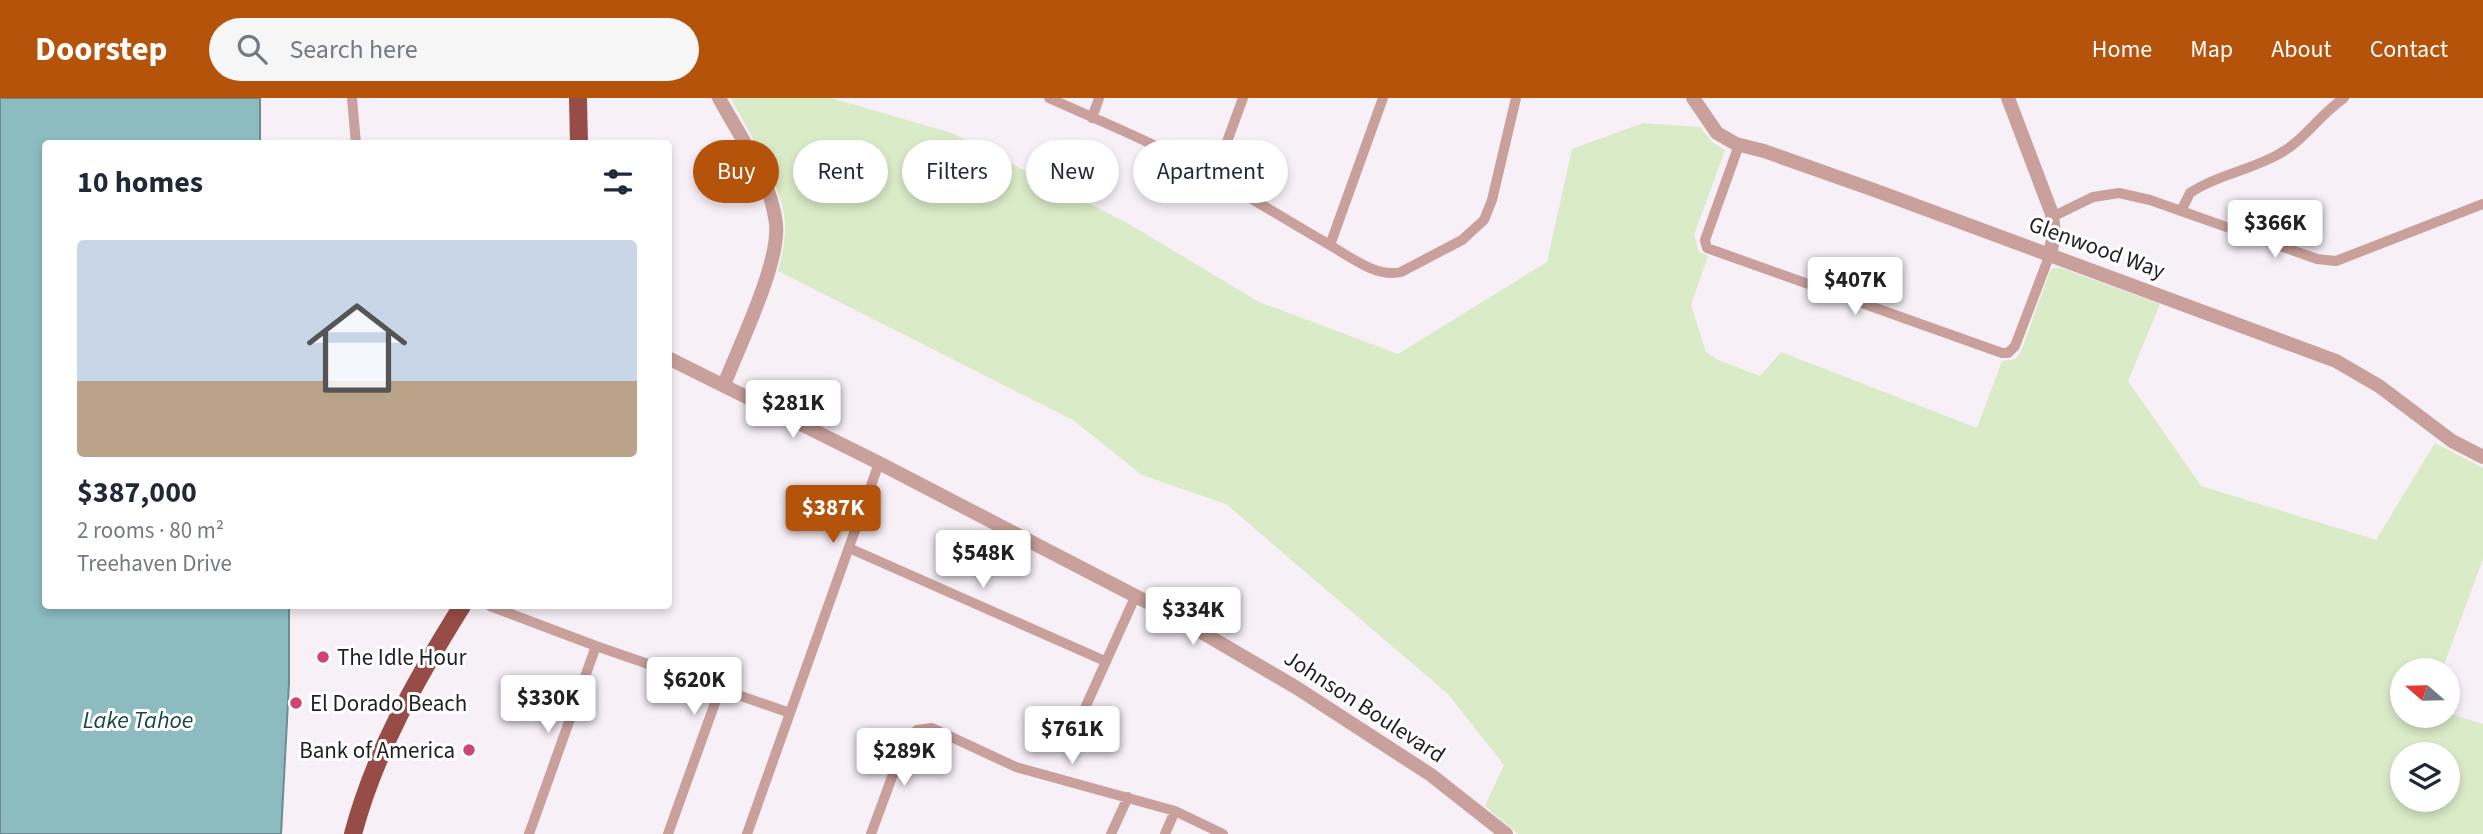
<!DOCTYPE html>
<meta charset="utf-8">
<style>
:root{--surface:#fff;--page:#f6f6f7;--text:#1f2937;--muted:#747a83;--line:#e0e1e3;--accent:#b45309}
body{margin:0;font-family:"Source Sans 3",sans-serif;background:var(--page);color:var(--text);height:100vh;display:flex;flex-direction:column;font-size:26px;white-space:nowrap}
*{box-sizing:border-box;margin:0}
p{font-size:23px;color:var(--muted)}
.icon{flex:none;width:38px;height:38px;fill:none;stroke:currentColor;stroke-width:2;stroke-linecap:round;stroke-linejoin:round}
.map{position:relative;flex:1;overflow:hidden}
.panel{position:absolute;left:42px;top:42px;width:630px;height:469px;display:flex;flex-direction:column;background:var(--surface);border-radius:7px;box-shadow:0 4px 10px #0003}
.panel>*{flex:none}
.hud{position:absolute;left:693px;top:42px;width:665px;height:63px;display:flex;gap:14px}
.needle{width:46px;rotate:290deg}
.buttons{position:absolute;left:2390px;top:560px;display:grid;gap:14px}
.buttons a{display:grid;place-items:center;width:70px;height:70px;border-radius:50%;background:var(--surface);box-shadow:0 4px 10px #0003;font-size:35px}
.price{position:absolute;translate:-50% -60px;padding:0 16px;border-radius:7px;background:#fff;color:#222;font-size:23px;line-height:46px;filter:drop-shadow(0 2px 4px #0008)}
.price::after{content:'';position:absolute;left:50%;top:42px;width:21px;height:16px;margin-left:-10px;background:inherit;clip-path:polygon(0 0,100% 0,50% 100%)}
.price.active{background:var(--accent);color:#fff}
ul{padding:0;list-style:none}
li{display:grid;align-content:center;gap:14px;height:371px;padding:0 35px}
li+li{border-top:2px solid var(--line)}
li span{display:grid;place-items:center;height:217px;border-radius:7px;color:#555}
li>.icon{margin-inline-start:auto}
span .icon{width:126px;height:126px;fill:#fffc;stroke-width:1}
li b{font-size:30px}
h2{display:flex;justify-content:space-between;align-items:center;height:84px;padding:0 35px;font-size:30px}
.pill{padding:0 24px;border-radius:32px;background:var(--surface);box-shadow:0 4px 10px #0003;font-size:24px;line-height:63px}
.pill.active{background:var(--accent);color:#fff}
header{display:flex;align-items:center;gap:42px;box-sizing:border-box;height:98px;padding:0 35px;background:var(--accent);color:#fff}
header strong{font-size:33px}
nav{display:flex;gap:38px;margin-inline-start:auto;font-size:24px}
.search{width:490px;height:63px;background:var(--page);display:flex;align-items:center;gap:18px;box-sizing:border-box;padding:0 24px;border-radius:38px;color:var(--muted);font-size:26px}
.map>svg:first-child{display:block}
</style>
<header>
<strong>Doorstep</strong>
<div class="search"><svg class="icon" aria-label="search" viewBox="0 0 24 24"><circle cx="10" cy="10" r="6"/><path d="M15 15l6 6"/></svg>Search here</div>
<nav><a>Home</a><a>Map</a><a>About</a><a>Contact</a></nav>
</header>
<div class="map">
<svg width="2483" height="736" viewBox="0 0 2483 736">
<rect width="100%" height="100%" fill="#f7f0f7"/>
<!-- green -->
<path fill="#daebc8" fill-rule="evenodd" d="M731,0H831L952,35L1129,126L1259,204L1398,256L1547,164L1572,51L1643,25L1700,29L1712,44L1725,52L1694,137L1699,154L1708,158L1691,207L1706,254L1718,262L1760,278L1781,254L1977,330L2002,263L2016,261L2022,251L2049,176L2053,170H2061L2160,206L2128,283L2201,388L2376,442L2435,345L2483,370V461L2442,572H2403V618H2448V615L2483,626V736H1518L1485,708L1504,667L1448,596L1226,406L1142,377L1073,322L778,173C782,157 786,141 785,124C783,88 748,34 731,0ZM2448,656V702H2403V656Z"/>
<!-- water -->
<path fill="#8cbbc0" stroke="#6c8c91" stroke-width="2" d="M0,0H260V45L46,46V508H289V585L281,736H0Z"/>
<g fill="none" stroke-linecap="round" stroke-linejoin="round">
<!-- minor -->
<path stroke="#c9a09b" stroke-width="10" d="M352,0L356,46
M1049,0C1093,20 1138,38 1180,60C1231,87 1279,118 1328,146C1349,158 1376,180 1401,174L1462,142L1484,122L1492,102L1516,0
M1092,20L1099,0
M1739,47L1705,142L1707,150L2002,255H2008L2015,248L2050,156
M1214,79L1243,0
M2181,113L2190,95C2217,77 2251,72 2279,56C2305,42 2320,16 2344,0
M2052,119L2093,99L2119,95L2150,102L2317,161L2336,163L2483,106
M1330,147L1383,0
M849,450L1105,563
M490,508L596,548L790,615
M1085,610L1136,497
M529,736L596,548
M668,736L720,591
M747,736L879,365
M871,736L906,641L917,632L932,630L1016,669L1175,713L1223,736
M1111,736L1128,699
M1165,736L1175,713"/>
<!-- tertiary -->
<path stroke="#c9a09b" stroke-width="14" d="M719,0C740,39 771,81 776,126C780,165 739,248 724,287
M1693,0L1717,35L1736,46L1764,53L1874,92L2336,263L2379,288L2452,343L2483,359
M2008,0L2052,116L2054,137L2050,156
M668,260L879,365L1174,518L1297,590L1431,677L1506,736"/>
<!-- trunk -->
<path stroke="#984c47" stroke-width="18" d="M578,0L579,46
M353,736C375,653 417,580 462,508"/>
</g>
<!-- markers -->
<g fill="#cf4375" stroke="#fff" stroke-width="2.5">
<circle cx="323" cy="559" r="7"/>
<circle cx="296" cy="605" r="7"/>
<circle cx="469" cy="652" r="7"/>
</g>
<g text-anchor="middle" stroke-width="6" stroke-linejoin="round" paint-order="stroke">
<!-- street labels -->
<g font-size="23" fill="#221f22" stroke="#fff">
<text transform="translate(2097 149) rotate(20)" y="8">Glenwood Way</text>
<text transform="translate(1365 608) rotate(33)" y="8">Johnson Boulevard</text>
</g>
<!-- poi labels -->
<g font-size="23" fill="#221f22" stroke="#fff" text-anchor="start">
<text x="337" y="567">The Idle Hour</text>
<text x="310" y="613">El Dorado Beach</text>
<text x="455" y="660" text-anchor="end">Bank of America</text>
</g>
<!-- water labels -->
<g font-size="24" font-style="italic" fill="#1a464a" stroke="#fff">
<text x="138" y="630">Lake Tahoe</text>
</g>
</g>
</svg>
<div class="buttons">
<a><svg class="needle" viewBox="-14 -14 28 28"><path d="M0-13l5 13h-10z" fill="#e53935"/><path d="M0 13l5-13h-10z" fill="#747a83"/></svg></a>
<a><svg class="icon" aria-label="layers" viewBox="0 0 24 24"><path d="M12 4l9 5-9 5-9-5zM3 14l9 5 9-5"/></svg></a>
</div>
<b class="price" style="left:2275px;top:162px">$366K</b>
<b class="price" style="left:1855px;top:219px">$407K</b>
<b class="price" style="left:793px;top:342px">$281K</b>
<b class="price active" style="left:833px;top:447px">$387K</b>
<b class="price" style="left:983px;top:492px">$548K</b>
<b class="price" style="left:1193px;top:549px">$334K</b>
<b class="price" style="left:694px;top:619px">$620K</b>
<b class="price" style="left:548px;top:637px">$330K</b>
<b class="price" style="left:1072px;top:668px">$761K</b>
<b class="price" style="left:904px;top:690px">$289K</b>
<div class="hud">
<a class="pill active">Buy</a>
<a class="pill">Rent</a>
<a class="pill">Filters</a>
<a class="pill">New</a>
<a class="pill">Apartment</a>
</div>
<section class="panel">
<h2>10 homes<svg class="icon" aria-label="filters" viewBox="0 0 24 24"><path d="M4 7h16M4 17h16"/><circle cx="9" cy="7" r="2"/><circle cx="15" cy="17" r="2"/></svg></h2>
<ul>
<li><span style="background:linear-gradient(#c9d6e8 65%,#b9a48a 0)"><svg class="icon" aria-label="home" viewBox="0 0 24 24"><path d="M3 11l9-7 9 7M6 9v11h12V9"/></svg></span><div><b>$387,000</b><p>2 rooms · 80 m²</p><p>Treehaven Drive</p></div></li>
</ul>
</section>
</div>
